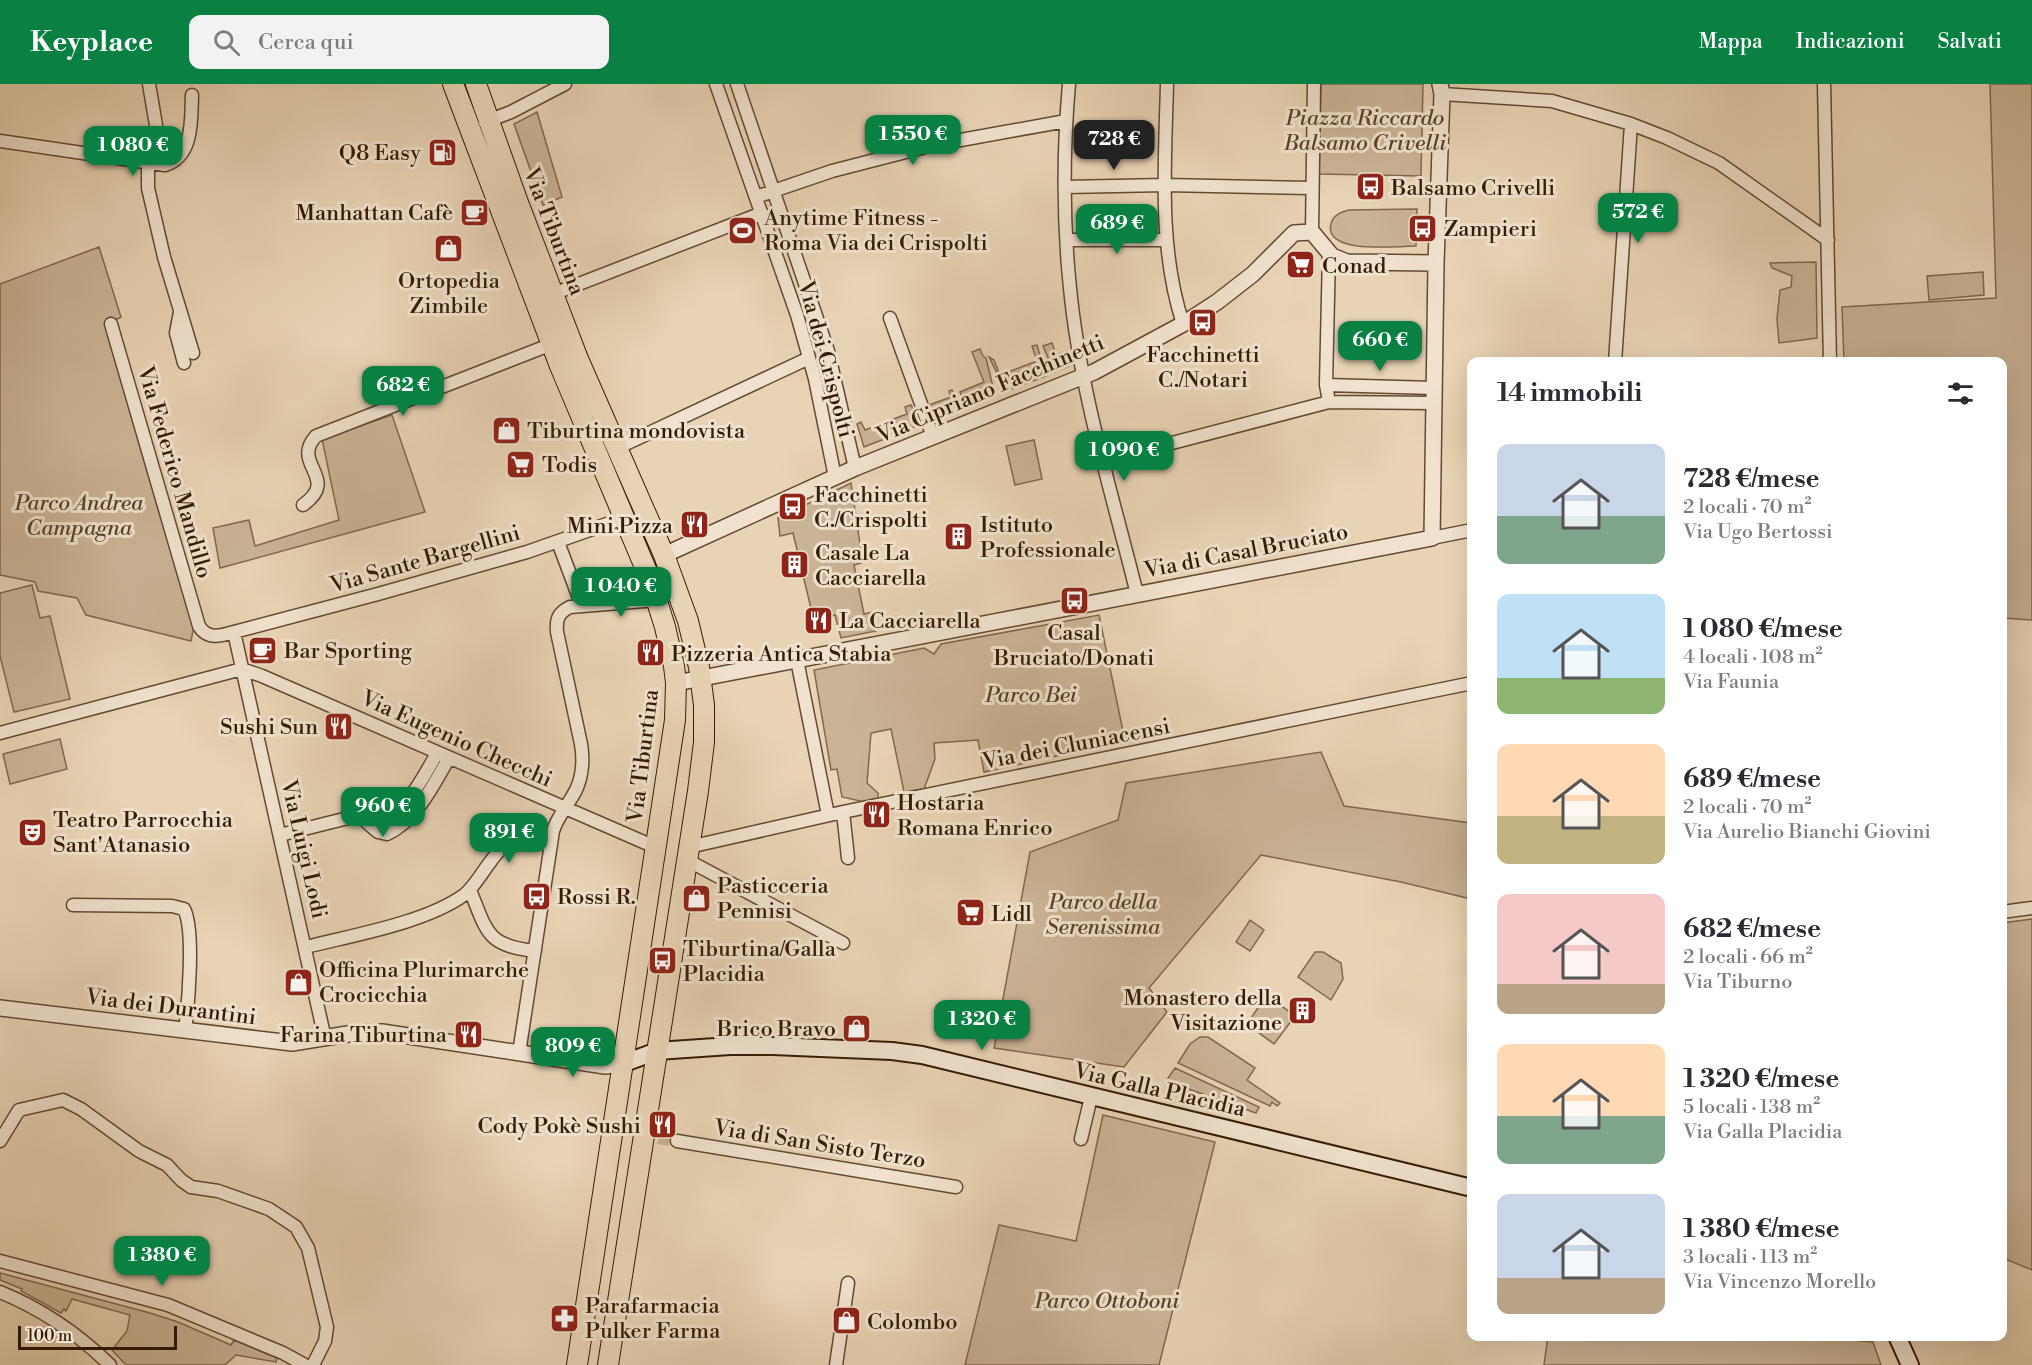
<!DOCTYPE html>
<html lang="it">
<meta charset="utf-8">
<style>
:root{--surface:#fff;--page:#f2f2f3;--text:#2b2b33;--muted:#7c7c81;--accent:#0b8043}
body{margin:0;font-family:"Libre Bodoni",serif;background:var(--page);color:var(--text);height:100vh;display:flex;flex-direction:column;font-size:22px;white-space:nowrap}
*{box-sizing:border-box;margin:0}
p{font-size:20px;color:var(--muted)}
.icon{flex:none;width:33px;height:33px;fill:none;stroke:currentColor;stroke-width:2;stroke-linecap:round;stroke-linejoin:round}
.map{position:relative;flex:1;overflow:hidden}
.panel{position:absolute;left:1467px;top:273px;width:540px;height:984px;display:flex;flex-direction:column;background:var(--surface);border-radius:12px;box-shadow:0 6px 24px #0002}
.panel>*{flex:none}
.scale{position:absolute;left:18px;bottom:15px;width:159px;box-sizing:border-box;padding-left:6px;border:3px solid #351c05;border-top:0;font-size:16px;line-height:21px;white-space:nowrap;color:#351c05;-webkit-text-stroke:4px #f0e2ce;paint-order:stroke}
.price{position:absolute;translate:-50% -51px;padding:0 14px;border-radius:12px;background:var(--accent);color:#fff;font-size:20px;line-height:39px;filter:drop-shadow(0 2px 3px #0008)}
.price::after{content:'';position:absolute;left:50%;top:36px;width:18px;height:14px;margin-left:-9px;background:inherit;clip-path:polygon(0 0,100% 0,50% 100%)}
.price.on{background:#222;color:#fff}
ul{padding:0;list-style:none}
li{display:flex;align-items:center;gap:18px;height:150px;padding:0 30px}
li span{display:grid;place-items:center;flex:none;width:168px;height:120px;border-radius:12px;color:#555}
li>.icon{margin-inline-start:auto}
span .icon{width:72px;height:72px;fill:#fffc;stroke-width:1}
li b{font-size:26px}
h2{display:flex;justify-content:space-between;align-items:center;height:72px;padding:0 30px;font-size:26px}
header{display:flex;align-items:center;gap:36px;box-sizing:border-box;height:84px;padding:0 30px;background:var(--accent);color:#fff}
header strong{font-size:28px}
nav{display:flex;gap:33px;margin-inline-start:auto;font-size:21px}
.search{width:420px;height:54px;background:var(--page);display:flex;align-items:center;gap:15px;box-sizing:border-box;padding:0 21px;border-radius:12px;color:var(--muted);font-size:22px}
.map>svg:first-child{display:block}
</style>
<header>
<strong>Keyplace</strong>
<div class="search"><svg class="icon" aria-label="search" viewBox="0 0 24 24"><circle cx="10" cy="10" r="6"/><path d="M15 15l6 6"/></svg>Cerca qui</div>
<nav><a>Mappa</a><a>Indicazioni</a><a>Salvati</a></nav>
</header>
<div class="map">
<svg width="2032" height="1281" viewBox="0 0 2032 1281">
<rect width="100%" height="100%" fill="#e8d3b4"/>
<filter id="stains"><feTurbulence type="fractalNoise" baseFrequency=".00333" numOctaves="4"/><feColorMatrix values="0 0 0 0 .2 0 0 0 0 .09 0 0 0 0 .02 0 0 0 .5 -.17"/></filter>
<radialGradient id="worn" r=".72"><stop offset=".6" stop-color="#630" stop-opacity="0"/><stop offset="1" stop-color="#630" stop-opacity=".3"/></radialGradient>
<!-- green -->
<path fill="#cab496" stroke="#80684e" stroke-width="1.5" d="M1321,0H1423L1421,92L1319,90Z
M1990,0H2032V536L2003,534L2002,278L1844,277L1842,223L1996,214Z
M537,28L562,113L543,121L514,40Z
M1417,125L1416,162C1399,162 1323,171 1331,140C1333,131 1341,128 1349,126Z
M99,163L121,233L105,241L195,537L191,557L86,531L77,514L38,507L35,498L0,491V200Z
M1816,178L1817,254L1779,259L1777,235L1780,206L1791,203L1792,192L1772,184L1770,179Z
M1983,188L1984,211L1929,216L1927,192Z
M1052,259L1056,271L1067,267L1069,282L1054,288L1043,262Z
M1037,261L1046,292L1006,307L989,273L994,276L1000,291L1037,277L1032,262Z
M980,265L983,272L986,274L995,311L966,322L960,308L984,298L972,268Z
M952,306L959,325L934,334L929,321L951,313L949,307Z
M911,321L919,341L893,351L888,337L907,330L905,323Z
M392,331L425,428L220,484L213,444L249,436L255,462L339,436L322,355Z
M861,338L865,346L882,340L887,354L864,363L857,340Z
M1034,356L1042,395L1015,401L1006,362Z
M851,399L861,467L859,468L861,479L854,481L864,530L873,528L876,547L841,554L835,531L814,537L793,449L780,452L778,434Z
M32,501L40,534L50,532L70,615L14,628L0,572V509Z
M1099,531L1125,657L984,688L978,656L934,659L935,675L924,705L904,708L891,645L871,649L867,699L878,709V717L869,719L842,713L837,685L831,686L814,586L924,564L934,570L941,560Z
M60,655L67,685L10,700L3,670Z
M1321,668L1344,722L1471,739V815L1401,798L1261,771L1149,904L1167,928L1124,983L994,964L1030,768L1118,736L1126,699Z
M2032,835V1186L2003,1174L2002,839Z
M1250,836L1264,846L1250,867L1236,858Z
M1315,868H1323L1341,879L1343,895L1331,916L1298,893Z
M1264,909L1295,932L1274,960L1247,940L1264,915L1261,912Z
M1200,953H1208L1255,984L1247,996L1280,1019L1277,1022L1272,1018L1270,1022L1178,979L1190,960Z
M1175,984L1259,1023L1256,1029L1166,997Z
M1103,1031L1215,1058L1159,1281H965L999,1141L1076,1157Z
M0,1189L150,1229L178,1238L231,1261L234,1256L277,1274L276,1278L236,1271L225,1281H126L112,1266L127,1247L130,1231L72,1215L66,1227L64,1225L61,1229L21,1207L22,1205L0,1196Z
M1548,1252H1805L1873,1258L1881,1281H1544Z"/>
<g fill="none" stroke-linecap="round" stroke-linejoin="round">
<!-- minor-tunnel -->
<path stroke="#c4ae91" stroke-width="12" stroke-dasharray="12 6" stroke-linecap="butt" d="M658,1054L677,1057"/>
<defs>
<path id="minor" d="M149,0L156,41L148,85V104L164,173L193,269
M716,0L797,231L815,295L835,393
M737,0L828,267L855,384
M1069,0C1063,68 1063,137 1070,204C1080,308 1112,409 1137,510
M1167,0C1165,81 1158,163 1183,240
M1824,0L1830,278
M1442,10L1552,17L1631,40L1667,54L1719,79L1828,156
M485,38L511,28L565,0
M0,57L165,81C194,72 191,35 192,11
M1065,103L1165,101L1311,104
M756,113L832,87L933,61L1066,37
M1312,148L1314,0
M1067,156H1166
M1329,169L1326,301L1329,318
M553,210L762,129
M180,228L176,249L184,279
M890,234L933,353
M111,240L199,542C207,556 221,552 234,548L325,955
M1615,278L1631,40
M1326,301L1434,304
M617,364L809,274
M1103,377L1329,318L1434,319
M303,421C341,394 290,380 316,352L552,260
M1432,454L1472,446
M558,458L582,522
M234,548L378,510L527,468L624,434
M797,576L828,731
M242,585L262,592L655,763
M0,649L242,585
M843,728L848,774
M372,743L378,748L387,750C417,736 433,701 449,674
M280,751L352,733L362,734L372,743C409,722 417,705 437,669
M689,763L843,728L1472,599
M687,776L843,859
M470,806C487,847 486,862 535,867
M73,821L172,822L184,825C195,846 188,922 185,947
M2002,828L2032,824
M306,863C353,851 425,839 464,811C480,799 495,761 514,757C525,755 539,759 551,761
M519,969L553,747C557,734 565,725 572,713C582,698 584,678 581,660L557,548C556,535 558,529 570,523L657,516
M1081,1055L1091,1013
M0,1057L19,1026L63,1016L81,1025L139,1067L167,1081L181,1096L191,1103L218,1107L269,1125L296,1143L308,1164L327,1243L325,1257L313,1281
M677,1057L956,1103
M0,1177L168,1221L283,1269L305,1281
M0,1208C42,1225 78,1250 110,1281
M836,1281L848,1199"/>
<path id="tertiary" d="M664,471L855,384L1094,288L1183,240L1217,218L1253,190L1294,149L1312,148L1332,172L1347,178L1436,179
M676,599L1432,454L1436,179L1442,10L1440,0
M0,924L292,959L360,948H382L605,982L622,980"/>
<path id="secondary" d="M622,980L657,967L730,962H773L892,967L922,971L1472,1104
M1897,1252L1910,1281"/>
<path id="primary" d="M453,0L560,282L650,495L665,543L674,582L676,599L675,636L577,1281
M476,0L517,116L578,275L664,471L688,537L699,583L704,621V658L698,707L608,1281"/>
</defs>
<!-- minor casing -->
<use href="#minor" stroke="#624a31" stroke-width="15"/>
<!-- tertiary casing -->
<use href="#tertiary" stroke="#624a31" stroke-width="18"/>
<!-- secondary casing -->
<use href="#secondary" stroke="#351c05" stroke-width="20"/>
<!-- primary casing -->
<use href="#primary" stroke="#351c05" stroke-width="22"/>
<!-- minor -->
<use href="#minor" stroke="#f0e2ce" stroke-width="12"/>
<!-- tertiary -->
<use href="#tertiary" stroke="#f0e2ce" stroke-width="15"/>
<!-- secondary -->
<use href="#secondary" stroke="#f0e2ce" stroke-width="16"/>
<!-- primary -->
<use href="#primary" stroke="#e8d3b4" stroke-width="20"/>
</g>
<!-- icons -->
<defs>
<symbol id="fuel-square" viewBox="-11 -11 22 22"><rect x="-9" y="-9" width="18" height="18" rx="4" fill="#8f2418" stroke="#f0e2ce"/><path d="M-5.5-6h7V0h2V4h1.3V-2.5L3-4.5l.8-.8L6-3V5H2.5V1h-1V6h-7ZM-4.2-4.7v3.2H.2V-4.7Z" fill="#fff"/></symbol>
<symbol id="bus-square" viewBox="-11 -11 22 22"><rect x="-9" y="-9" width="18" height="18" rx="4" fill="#8f2418" stroke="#f0e2ce"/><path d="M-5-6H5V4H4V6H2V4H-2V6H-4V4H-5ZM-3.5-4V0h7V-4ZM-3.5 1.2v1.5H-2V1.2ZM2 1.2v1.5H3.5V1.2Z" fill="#fff"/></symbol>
<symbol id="cafe-square" viewBox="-11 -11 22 22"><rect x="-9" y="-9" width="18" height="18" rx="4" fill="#8f2418" stroke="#f0e2ce"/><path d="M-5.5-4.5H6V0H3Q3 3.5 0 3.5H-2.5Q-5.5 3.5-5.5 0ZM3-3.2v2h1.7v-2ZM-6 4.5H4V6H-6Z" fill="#fff"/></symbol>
<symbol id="stadium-square" viewBox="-11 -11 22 22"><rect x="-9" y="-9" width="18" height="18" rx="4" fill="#8f2418" stroke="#f0e2ce"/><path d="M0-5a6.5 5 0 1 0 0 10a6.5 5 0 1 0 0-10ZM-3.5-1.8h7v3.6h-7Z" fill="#fff"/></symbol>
<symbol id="shop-square" viewBox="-11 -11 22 22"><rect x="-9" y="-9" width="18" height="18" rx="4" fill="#8f2418" stroke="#f0e2ce"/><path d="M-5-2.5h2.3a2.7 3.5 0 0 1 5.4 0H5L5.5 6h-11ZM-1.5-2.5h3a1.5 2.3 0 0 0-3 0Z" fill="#fff"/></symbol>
<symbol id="supermarket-square" viewBox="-11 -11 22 22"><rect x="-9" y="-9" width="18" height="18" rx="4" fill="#8f2418" stroke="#f0e2ce"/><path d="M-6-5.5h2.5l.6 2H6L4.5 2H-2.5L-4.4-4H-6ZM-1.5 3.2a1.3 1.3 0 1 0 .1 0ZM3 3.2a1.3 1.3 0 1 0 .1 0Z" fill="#fff"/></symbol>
<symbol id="restaurant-square" viewBox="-11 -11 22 22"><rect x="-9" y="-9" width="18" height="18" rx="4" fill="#8f2418" stroke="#f0e2ce"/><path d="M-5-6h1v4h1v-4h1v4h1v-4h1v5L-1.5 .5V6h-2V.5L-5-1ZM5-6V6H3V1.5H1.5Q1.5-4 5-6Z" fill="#fff"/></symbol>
<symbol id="building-square" viewBox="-11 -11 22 22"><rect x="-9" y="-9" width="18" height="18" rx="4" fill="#8f2418" stroke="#f0e2ce"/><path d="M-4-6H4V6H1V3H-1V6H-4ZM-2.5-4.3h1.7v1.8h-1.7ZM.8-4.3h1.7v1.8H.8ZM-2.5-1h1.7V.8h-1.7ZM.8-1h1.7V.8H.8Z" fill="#fff"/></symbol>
<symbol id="theatre-square" viewBox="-11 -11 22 22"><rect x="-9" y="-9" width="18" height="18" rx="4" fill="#8f2418" stroke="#f0e2ce"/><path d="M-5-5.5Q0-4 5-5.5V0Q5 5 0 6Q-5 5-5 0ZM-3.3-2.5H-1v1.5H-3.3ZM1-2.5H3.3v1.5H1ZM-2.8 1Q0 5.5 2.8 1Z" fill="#fff"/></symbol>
<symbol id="pharmacy-square" viewBox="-11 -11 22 22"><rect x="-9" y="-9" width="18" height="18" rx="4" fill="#8f2418" stroke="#f0e2ce"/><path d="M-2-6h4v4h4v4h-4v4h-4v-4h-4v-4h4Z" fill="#fff"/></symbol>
</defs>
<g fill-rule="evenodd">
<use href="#fuel-square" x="426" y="52" width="33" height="33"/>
<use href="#bus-square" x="1354" y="86" width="33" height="33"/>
<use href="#cafe-square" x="458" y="112" width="33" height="33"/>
<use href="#bus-square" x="1406" y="128" width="33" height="33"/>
<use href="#stadium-square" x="726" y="130" width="33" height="33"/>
<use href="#shop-square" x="432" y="148" width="33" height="33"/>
<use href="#supermarket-square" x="1284" y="164" width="33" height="33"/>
<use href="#bus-square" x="1186" y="222" width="33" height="33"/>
<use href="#shop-square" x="490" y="330" width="33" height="33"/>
<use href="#supermarket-square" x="504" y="364" width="33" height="33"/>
<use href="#bus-square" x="776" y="406" width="33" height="33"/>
<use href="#restaurant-square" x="678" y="424" width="33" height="33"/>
<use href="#building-square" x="942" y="436" width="33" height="33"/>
<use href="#building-square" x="778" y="464" width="33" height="33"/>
<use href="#bus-square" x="1058" y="500" width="33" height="33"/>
<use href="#restaurant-square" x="802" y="520" width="33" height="33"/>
<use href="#cafe-square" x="246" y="550" width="33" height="33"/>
<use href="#restaurant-square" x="634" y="552" width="33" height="33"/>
<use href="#restaurant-square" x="322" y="626" width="33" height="33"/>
<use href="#restaurant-square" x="860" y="714" width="33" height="33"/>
<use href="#theatre-square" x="16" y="732" width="33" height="33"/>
<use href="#bus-square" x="520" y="796" width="33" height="33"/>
<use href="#shop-square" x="680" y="798" width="33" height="33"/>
<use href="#supermarket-square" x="954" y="812" width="33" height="33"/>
<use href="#bus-square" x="646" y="860" width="33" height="33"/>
<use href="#shop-square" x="282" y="882" width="33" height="33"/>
<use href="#building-square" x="1286" y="910" width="33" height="33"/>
<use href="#shop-square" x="840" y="928" width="33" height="33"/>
<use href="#restaurant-square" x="452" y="934" width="33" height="33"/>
<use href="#restaurant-square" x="646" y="1024" width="33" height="33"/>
<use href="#pharmacy-square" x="548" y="1218" width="33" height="33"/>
<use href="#shop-square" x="830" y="1220" width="33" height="33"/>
</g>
<g text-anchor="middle" stroke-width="6" stroke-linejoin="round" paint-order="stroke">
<!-- park labels -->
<g font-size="22" font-style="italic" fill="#5a4229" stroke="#f0e2ce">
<text x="1365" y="41">Piazza Riccardo<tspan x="1365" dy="25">Balsamo Crivelli</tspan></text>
<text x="79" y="426">Parco Andrea<tspan x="79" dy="25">Campagna</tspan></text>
<text x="1031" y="618">Parco Bei</text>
<text x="1103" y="825">Parco della<tspan x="1103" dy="25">Serenissima</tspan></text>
<text x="1107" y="1224">Parco Ottoboni</text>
</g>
<!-- poi labels -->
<g font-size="22" fill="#351c05" stroke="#f0e2ce" text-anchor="start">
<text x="421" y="76" text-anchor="end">Q8 Easy</text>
<text x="1391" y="111">Balsamo Crivelli</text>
<text x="453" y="136" text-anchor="end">Manhattan Cafè</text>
<text x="764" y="141">Anytime Fitness -<tspan x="764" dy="25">Roma Via dei Crispolti</tspan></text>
<text x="1444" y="152">Zampieri</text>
<text x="1322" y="189">Conad</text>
<text x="449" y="204" text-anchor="middle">Ortopedia<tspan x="449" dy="25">Zimbile</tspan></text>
<text x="1203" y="278" text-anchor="middle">Facchinetti<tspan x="1203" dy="25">C./Notari</tspan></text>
<text x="527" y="354">Tiburtina mondovista</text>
<text x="542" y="388">Todis</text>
<text x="814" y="418">Facchinetti<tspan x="814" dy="25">C./Crispolti</tspan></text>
<text x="980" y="448">Istituto<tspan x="980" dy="25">Professionale</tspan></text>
<text x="673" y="449" text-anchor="end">Mini Pizza</text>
<text x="815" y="476">Casale La<tspan x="815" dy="25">Cacciarella</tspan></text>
<text x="839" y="544">La Cacciarella</text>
<text x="1074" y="556" text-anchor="middle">Casal<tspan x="1074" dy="25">Bruciato/Donati</tspan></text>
<text x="284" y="574">Bar Sporting</text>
<text x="671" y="577">Pizzeria Antica Stabia</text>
<text x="318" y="650" text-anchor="end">Sushi Sun</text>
<text x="897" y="726">Hostaria<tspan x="897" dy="25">Romana Enrico</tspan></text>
<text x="53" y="743">Teatro Parrocchia<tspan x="53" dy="25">Sant'Atanasio</tspan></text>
<text x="717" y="809">Pasticceria<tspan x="717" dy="25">Pennisi</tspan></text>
<text x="557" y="820">Rossi R.</text>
<text x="991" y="837">Lidl</text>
<text x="683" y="872">Tiburtina/Galla<tspan x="683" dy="25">Placidia</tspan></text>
<text x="319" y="893">Officina Plurimarche<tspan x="319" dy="25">Crocicchia</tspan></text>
<text x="1282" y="921" text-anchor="end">Monastero della<tspan x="1282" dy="25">Visitazione</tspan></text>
<text x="836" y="952" text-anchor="end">Brico Bravo</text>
<text x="447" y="958" text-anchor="end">Farina Tiburtina</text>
<text x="641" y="1049" text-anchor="end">Cody Pokè Sushi</text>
<text x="585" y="1229">Parafarmacia<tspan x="585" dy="25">Pulker Farma</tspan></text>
<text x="867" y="1245">Colombo</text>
</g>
<!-- street labels -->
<g font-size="22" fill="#351c05" stroke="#f0e2ce">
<text transform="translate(555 147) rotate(69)" y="8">Via Tiburtina</text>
<text transform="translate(827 275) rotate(75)" y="8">Via dei Crispolti</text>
<text transform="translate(990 304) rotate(-23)" y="8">Via Cipriano Facchinetti</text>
<text transform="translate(176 388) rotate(74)" y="8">Via Federico Mandillo</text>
<text transform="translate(1246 466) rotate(-11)" y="8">Via di Casal Bruciato</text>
<text transform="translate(425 474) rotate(-16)" y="8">Via Sante Bargellini</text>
<text transform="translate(457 654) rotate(24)" y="8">Via Eugenio Checchi</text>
<text transform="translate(1076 659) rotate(-11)" y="8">Via dei Cluniacensi</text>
<text transform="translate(642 672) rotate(-83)" y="8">Via Tiburtina</text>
<text transform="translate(305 765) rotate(77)" y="8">Via Luigi Lodi</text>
<text transform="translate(171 922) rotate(7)" y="8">Via dei Durantini</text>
<text transform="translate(1160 1005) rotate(13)" y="8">Via Galla Placidia</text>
<text transform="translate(820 1059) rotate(9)" y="8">Via di San Sisto Terzo</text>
</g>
</g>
<rect width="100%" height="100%" filter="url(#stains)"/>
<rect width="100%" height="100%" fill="url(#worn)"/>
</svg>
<div class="scale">100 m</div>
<b class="price" style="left:913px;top:82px">1 550 €</b>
<b class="price on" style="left:1114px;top:87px">728 €</b>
<b class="price" style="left:133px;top:93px">1 080 €</b>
<b class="price" style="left:1638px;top:160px">572 €</b>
<b class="price" style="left:1117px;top:171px">689 €</b>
<b class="price" style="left:1380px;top:288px">660 €</b>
<b class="price" style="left:403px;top:333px">682 €</b>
<b class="price" style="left:1124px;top:398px">1 090 €</b>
<b class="price" style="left:621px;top:534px">1 040 €</b>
<b class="price" style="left:383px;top:754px">960 €</b>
<b class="price" style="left:509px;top:780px">891 €</b>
<b class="price" style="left:982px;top:967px">1 320 €</b>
<b class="price" style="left:573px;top:994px">809 €</b>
<b class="price" style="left:162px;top:1203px">1 380 €</b>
<section class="panel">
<h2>14 immobili<svg class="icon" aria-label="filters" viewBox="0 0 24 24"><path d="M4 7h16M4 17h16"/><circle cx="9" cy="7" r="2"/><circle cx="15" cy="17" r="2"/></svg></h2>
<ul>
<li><span style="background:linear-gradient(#c9d6e8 60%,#7fa58c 0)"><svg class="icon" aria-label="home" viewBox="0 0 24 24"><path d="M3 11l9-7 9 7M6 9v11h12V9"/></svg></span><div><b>728 €/mese</b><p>2 locali · 70 m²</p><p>Via Ugo Bertossi</p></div></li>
<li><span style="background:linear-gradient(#bfe0f5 70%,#8fb573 0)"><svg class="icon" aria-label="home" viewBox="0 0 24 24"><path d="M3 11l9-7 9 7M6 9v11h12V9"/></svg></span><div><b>1 080 €/mese</b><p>4 locali · 108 m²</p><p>Via Faunia</p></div></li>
<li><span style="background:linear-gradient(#ffd9b3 60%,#c2b280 0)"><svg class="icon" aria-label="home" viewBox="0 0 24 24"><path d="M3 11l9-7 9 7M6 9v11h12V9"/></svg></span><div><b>689 €/mese</b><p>2 locali · 70 m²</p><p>Via Aurelio Bianchi Giovini</p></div></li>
<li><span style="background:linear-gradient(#f6c9c9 75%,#b9a48a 0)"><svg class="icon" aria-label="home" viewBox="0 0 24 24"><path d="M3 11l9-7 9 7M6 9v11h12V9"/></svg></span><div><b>682 €/mese</b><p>2 locali · 66 m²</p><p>Via Tiburno</p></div></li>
<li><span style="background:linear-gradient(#ffd9b3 60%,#7fa58c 0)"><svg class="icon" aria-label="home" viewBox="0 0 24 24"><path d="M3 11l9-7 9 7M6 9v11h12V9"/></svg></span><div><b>1 320 €/mese</b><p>5 locali · 138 m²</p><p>Via Galla Placidia</p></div></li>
<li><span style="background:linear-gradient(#c9d6e8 70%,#b9a48a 0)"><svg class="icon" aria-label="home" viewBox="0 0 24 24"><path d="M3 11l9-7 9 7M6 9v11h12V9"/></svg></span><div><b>1 380 €/mese</b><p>3 locali · 113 m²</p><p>Via Vincenzo Morello</p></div></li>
</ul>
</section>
</div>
